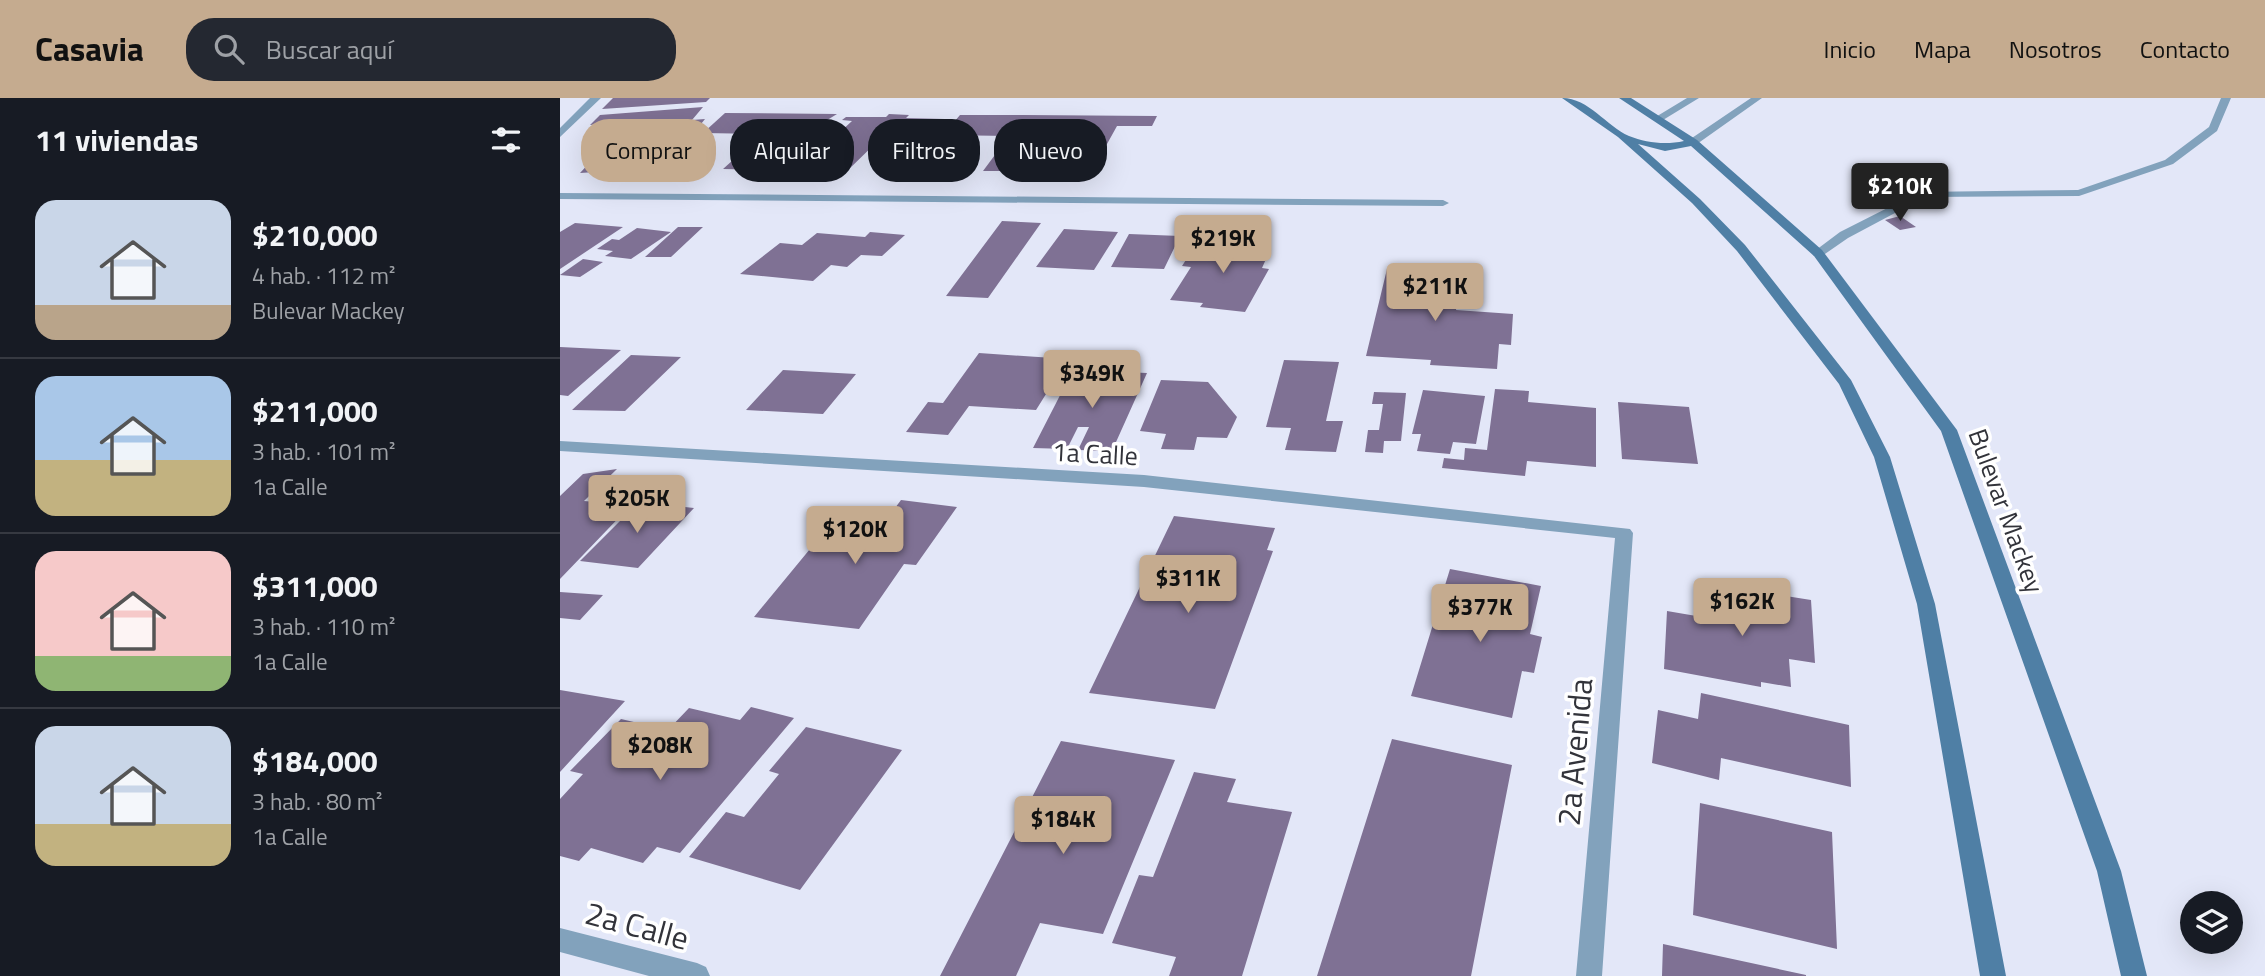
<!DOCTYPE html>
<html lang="es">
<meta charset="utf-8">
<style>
:root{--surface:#171b24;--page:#242831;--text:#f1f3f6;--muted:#9ea1a6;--line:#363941;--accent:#c5ab8f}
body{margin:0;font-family:"Titillium Web",sans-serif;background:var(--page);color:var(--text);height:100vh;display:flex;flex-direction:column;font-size:26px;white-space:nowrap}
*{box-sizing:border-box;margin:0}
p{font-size:23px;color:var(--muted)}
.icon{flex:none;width:38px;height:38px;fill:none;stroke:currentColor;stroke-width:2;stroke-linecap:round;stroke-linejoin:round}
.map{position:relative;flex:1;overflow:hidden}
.drawer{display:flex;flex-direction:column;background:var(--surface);width:560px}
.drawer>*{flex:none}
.banner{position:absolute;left:21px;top:21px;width:665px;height:63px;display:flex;gap:14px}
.fabs{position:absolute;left:1620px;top:793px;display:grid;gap:14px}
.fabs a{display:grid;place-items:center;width:63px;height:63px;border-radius:50%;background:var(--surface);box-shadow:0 7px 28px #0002;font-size:35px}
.price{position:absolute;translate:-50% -60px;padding:0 16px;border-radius:7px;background:var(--accent);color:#111;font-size:23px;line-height:46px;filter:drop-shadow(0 2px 4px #0008)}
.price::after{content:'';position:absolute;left:50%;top:42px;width:21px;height:16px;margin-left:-10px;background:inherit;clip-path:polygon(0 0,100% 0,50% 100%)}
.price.current{background:#222;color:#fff}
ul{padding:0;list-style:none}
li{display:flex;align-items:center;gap:21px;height:175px;padding:0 35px}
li+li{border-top:2px solid var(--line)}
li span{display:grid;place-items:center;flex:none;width:196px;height:140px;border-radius:21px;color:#555}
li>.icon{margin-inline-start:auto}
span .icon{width:84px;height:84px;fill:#fffc;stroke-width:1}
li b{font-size:30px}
h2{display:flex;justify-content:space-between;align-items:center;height:84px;padding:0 35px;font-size:30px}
.chip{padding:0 24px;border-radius:28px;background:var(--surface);box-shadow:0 7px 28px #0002;font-size:24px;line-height:63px}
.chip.current{background:var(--accent);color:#111}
header{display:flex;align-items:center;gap:42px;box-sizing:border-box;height:98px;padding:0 35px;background:var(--accent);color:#111}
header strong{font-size:33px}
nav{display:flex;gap:38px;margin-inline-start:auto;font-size:24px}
.search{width:490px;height:63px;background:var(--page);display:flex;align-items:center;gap:18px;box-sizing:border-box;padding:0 24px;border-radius:28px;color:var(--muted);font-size:26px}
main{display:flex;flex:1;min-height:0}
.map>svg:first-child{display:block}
</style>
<header>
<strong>Casavia</strong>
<div class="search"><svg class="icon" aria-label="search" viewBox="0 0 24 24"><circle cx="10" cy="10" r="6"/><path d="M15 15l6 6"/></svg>Buscar aquí</div>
<nav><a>Inicio</a><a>Mapa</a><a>Nosotros</a><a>Contacto</a></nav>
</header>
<main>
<section class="drawer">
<h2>11 viviendas<svg class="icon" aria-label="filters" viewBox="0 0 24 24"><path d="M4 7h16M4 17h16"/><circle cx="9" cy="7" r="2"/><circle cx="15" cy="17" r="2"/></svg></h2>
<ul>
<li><span style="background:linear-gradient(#c9d6e8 75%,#b9a48a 0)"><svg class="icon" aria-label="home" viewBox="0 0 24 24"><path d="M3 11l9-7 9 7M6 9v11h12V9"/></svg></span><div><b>$210,000</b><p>4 hab. · 112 m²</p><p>Bulevar Mackey</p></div></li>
<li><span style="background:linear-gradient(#a9c7e8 60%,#c2b280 0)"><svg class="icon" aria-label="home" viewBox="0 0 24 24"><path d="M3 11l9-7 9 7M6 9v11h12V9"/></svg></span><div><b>$211,000</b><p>3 hab. · 101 m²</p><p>1a Calle</p></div></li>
<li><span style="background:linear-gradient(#f6c9c9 75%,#8fb573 0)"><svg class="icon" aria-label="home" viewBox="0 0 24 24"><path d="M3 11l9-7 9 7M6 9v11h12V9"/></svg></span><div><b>$311,000</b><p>3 hab. · 110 m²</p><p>1a Calle</p></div></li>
<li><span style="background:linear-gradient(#c9d6e8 70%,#c2b280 0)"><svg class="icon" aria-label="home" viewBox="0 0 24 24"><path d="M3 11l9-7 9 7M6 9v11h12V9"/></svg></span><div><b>$184,000</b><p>3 hab. · 80 m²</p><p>1a Calle</p></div></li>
</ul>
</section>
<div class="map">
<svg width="1705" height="878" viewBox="0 0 1705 878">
<rect width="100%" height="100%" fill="#e3e7f8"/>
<!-- building -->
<path fill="#7f7194" d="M53,0H150L146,4L42,11Z
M143,9L132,22L145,21L122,50L111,51L96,70L20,75L46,47L100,43L110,32L42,37L53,25L30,27L40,17Z
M165,15L277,16L264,24L211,72L163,71L202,36L143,35Z
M329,16L349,17L346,20L385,21L371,36L326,35L285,75L237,74L292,23L282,22L286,19H326Z
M400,17H463L597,18L592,28H557L532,73H423L449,38L383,37Z
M1340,118L1356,129L1340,132L1325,122Z
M442,123L481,125L428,200L386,198Z
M15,125L63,129L0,171V134Z
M118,129H143L111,159H85Z
M77,130L111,134L71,161L45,158L53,153L37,151L52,141L59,142Z
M504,131L558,134L534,172L476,169Z
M310,134L345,137L322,158L301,157L287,169L271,167L253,183L180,176L220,145L242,147L257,135L305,139Z
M569,136L620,138L604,171L551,169Z
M639,142L708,148L701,160L706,161L702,170L709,171L685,214L640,209L643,205L610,202L631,169L622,168Z
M23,161L43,164L20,179L0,177Z
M827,171L902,175L896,212L953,216L951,247L939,246L937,271L870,267L871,262L806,258Z
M0,249L61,252L8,298L0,297Z
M419,255L508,261L476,312L409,308L388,337L346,334L368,304L383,305Z
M71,257L121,259L65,313L12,312Z
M724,262L779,264L766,323H783L776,354L725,352L731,330L706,329Z
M223,272L296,276L263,316L186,312Z
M513,272L587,275L552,353L518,352L529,329H518L507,351L473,350Z
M601,282L648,284L677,319L667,340L637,339L634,352L601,351L606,336L580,333Z
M935,291L969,293L968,304L1036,310V369L967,363L965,378L882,370L884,360L904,362L905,350L927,352Z
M863,292L925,298L916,346L893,344L890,356L857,353L861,336H852Z
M814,294L846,295L841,343H824L823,355L805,354L808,332H819L823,306H812Z
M1058,304L1129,309L1138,366L1062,361Z
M57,371L24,403L71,407L0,481V398L23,376Z
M341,402L397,409L356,467L344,466L299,531L194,519L278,417L326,422Z
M79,404L134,410L78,470L20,463Z
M614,418L715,430L707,452L713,453L655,611L529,595Z
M890,471L981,488L970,536L982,539L974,575L962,573L952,620L851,598Z
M1149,486L1251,502L1255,565L1229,561L1231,589L1201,584V589L1104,571L1107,513L1148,520Z
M0,494L43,497L20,522L0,520Z
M0,592L65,603L0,674Z
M1141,595L1289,627L1291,689L1161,660L1159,682L1092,665L1098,612L1138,621Z
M191,609L234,620L120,755L97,749L83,765L31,750L19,763L0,758V701L23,676L10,673L61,621L108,632L129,610L180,622Z
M246,629L342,652L240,792L129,759L166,714L184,719L219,676L209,673Z
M832,641L952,667L911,878H757Z
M501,643L615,662L543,836L480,825L456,878H380Z
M634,674L676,681L667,704L732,714L682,878H609L616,859L552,845L579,777L593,779Z
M1140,705L1272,734L1277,851L1133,817Z
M1103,846L1246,877V878H1102Z"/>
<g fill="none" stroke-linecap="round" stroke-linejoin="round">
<!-- lane -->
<path fill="#82a2bc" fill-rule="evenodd" d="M1661,0H1671L1657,33L1613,66L1519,98L1365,99L1288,140L1262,158H1254L1252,155L1280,134L1359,94L1518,92L1605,62L1649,29Z"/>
<!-- street -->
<path fill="#82a2bc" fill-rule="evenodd" d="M30,0H41L0,39V30Z
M1127,0H1139L1103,22L1094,20Z
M1191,0H1202L1137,46H1129V42Z
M0,95L883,102L889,105L883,108L0,101Z
M0,343L584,377L1070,431L1073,435L1042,878H1016L1055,440L584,389L0,353Z
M0,830L137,865L146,869L150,878H89L0,854Z"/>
<!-- secondary -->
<path fill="#4f7fa5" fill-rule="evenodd" d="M1002,0C1029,0 1046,28 1069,38C1086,45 1106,47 1124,43L1059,0H1071L1137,42L1262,152L1397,332L1561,773L1587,878H1561L1537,773L1381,333L1254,158L1131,48L1105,53L1078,46L1140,101L1185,147L1291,282L1330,359L1375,506L1446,878H1420L1357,506L1314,359L1279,286L1177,153L1132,105L1058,39Z"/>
</g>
<g text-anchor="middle" stroke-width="7" stroke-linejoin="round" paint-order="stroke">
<!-- street labels -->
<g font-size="26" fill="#32333a" stroke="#fff">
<text transform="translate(535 356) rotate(3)" y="9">1a Calle</text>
<text transform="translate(1446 413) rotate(70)" y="9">Bulevar Mackey</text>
</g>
<!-- near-street labels -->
<g font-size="32" fill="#32333a" stroke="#fff">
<text transform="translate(1015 654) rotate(-85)" y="11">2a Avenida</text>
<text transform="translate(77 828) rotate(15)" y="11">2a Calle</text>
</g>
</g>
</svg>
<div class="fabs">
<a><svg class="icon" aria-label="layers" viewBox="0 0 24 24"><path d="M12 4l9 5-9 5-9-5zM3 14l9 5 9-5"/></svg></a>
</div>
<b class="price current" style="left:1340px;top:125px">$210K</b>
<b class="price" style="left:663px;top:177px">$219K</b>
<b class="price" style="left:875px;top:225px">$211K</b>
<b class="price" style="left:532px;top:312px">$349K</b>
<b class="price" style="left:77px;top:437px">$205K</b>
<b class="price" style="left:295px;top:468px">$120K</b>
<b class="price" style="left:628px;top:517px">$311K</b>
<b class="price" style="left:1182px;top:540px">$162K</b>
<b class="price" style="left:920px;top:546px">$377K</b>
<b class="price" style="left:100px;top:684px">$208K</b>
<b class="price" style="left:503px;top:758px">$184K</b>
<div class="banner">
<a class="chip current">Comprar</a>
<a class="chip">Alquilar</a>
<a class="chip">Filtros</a>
<a class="chip">Nuevo</a>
</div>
</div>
</main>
